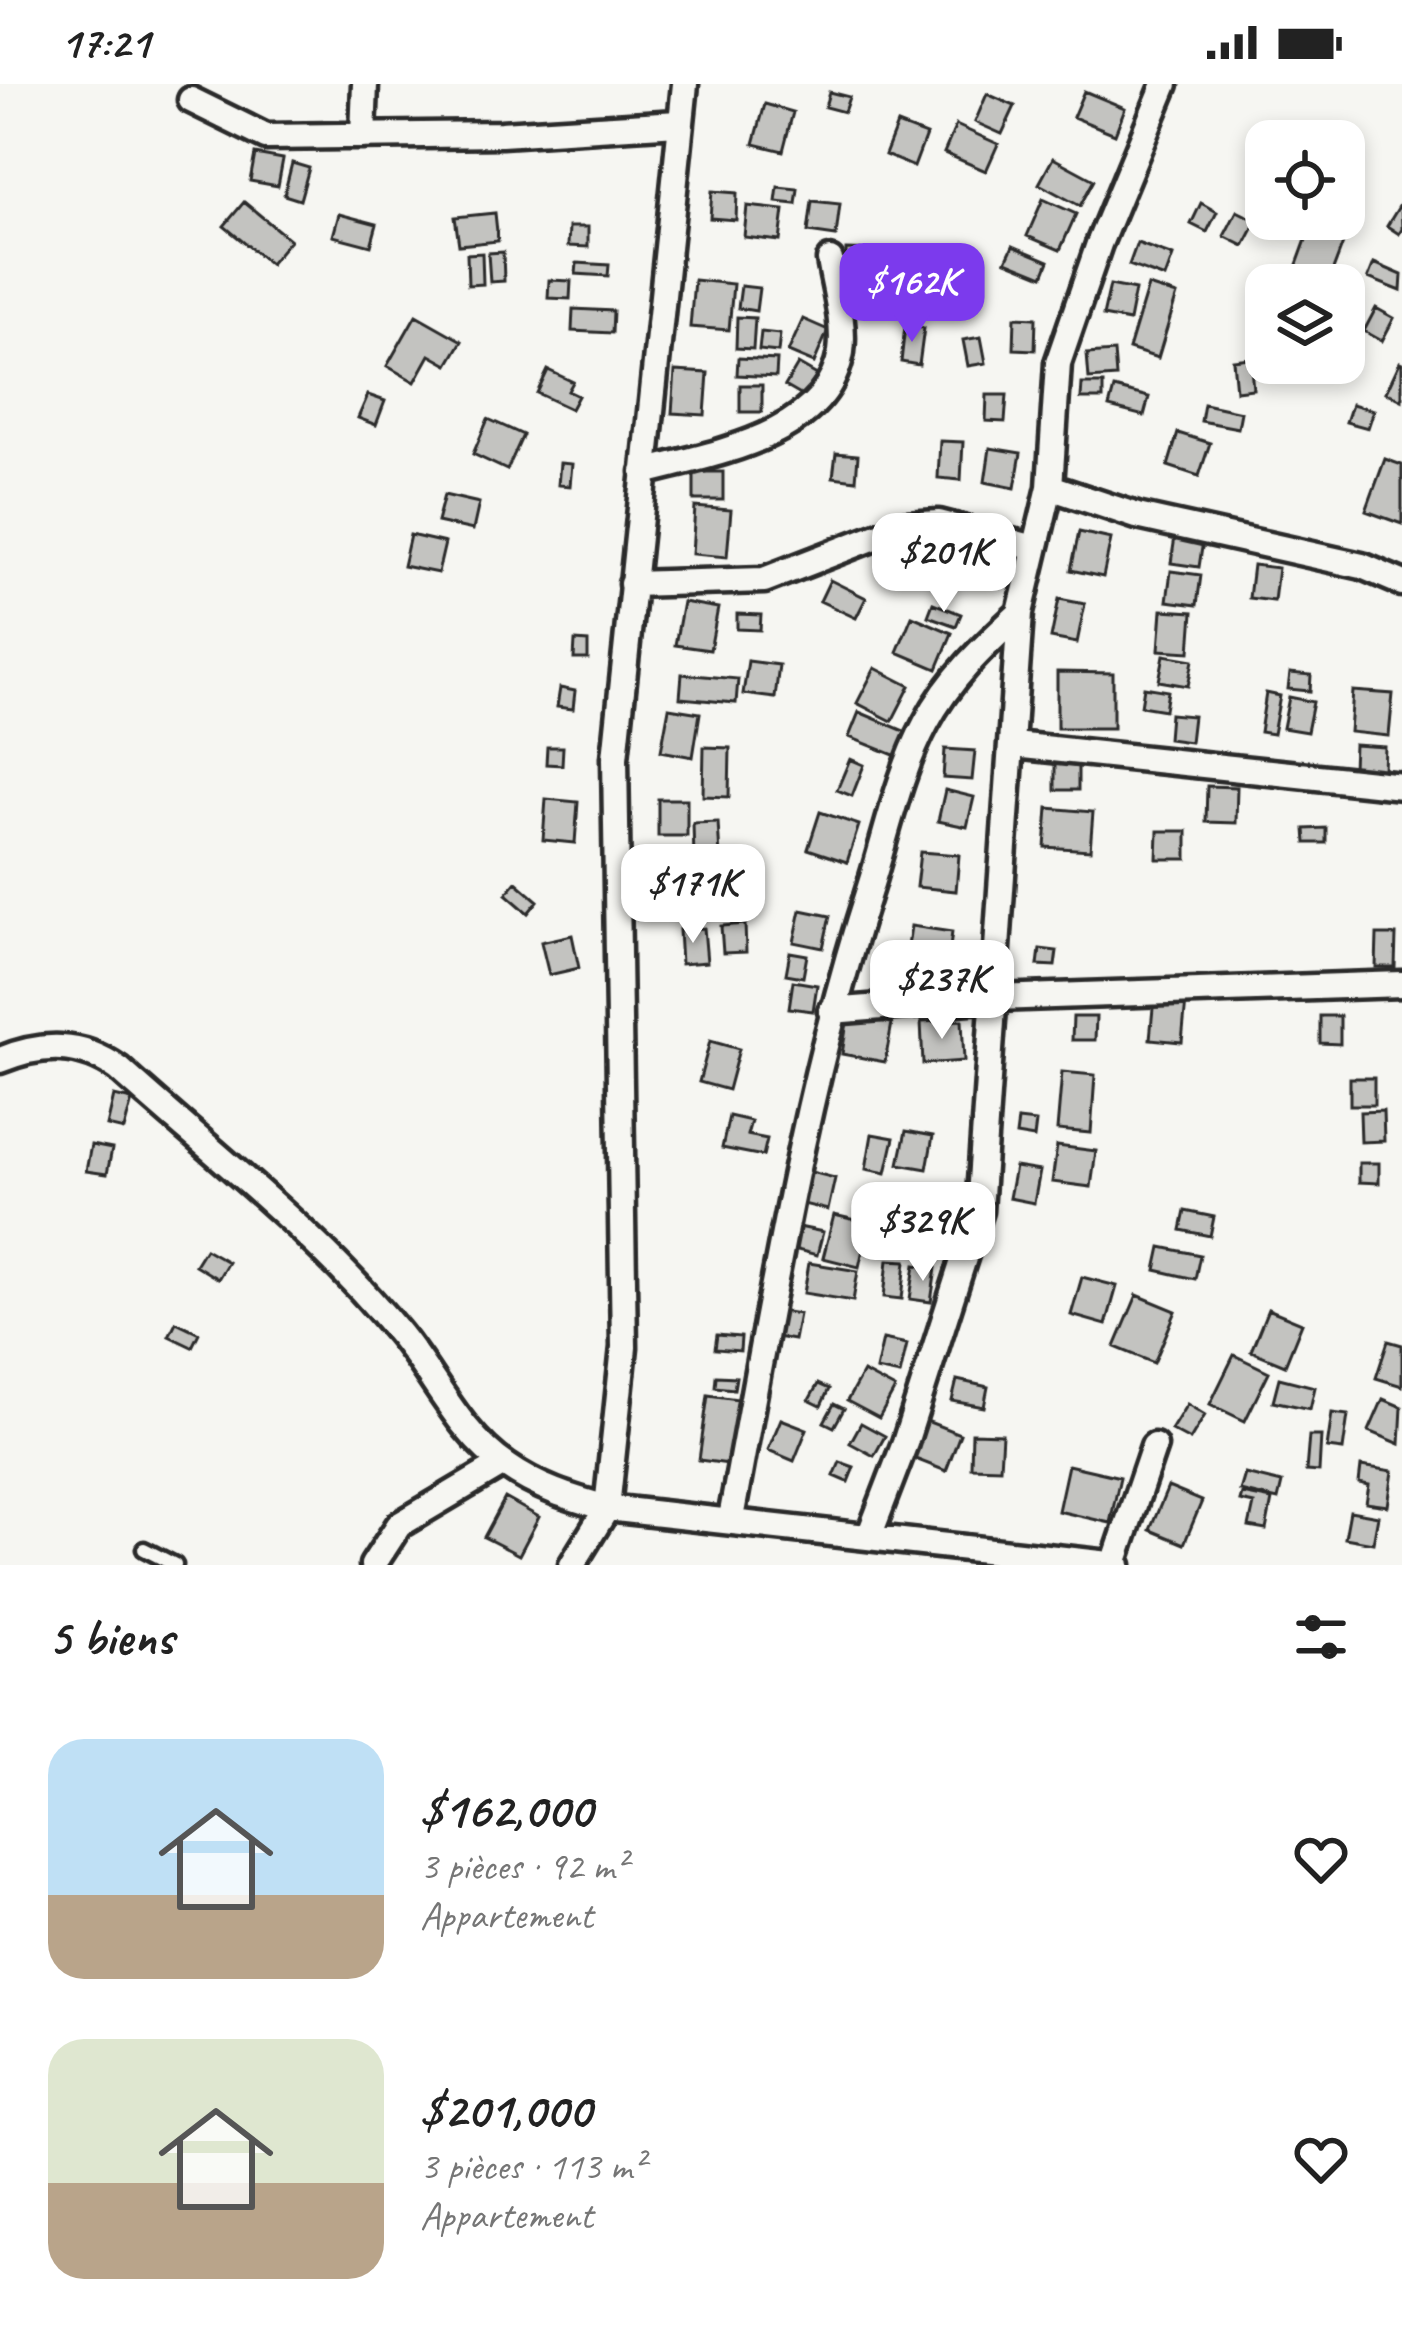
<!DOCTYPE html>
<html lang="fr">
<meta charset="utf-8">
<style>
:root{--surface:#fff;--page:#f2f2f2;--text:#222;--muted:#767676;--accent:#7c3aed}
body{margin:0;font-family:Caveat,sans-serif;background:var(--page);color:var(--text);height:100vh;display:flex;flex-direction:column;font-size:45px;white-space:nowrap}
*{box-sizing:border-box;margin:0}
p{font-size:39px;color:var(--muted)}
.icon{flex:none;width:66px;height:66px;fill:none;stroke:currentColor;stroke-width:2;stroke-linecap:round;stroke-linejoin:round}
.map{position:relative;height:1481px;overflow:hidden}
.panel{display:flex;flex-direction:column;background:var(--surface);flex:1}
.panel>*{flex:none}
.buttons{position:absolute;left:1245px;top:36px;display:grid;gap:24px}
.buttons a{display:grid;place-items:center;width:120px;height:120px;border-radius:24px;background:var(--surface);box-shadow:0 6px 18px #0003;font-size:60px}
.price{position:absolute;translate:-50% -102px;padding:0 27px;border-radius:24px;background:#fff;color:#222;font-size:39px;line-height:78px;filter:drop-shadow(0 3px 6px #0008)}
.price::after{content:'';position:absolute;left:50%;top:72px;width:36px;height:27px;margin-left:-18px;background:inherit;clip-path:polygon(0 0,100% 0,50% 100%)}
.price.selected{background:var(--accent);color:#fff}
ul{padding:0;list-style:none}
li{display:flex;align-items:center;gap:36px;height:300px;padding:0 48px}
li span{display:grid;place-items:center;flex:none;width:336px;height:240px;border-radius:36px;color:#555}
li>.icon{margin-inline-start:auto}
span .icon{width:144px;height:144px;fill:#fffc;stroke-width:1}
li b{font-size:51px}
h2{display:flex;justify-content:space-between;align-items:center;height:144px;padding:0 48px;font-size:51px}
.status{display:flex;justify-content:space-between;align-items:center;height:84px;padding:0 60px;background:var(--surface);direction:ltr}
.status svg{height:33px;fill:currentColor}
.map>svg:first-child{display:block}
</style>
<div class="status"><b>17:21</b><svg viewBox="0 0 49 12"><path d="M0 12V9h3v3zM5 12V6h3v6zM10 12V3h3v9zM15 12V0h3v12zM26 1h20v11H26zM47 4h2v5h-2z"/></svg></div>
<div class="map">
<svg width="1402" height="1481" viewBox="0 0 1402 1481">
<rect width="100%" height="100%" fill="#f6f6f2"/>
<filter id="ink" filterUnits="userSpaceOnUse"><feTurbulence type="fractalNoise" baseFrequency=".00833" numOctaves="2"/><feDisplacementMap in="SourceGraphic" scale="24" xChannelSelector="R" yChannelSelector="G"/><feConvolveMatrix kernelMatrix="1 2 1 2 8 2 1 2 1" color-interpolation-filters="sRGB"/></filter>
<g filter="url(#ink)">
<!-- building -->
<path fill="#c3c3c0" stroke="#2b2b2b" stroke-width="3" d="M1084,7L1125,24L1115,50L1073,33Z
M829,8L849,13L844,28L825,23Z
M987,10L1015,22L1002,50L975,38Z
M765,20L793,28L783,67L754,60Z
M897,40L926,51L914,83L885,71Z
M956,41L998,60L986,87L944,69Z
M255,70L283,75L278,102L250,97Z
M1053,74L1094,96L1080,122L1039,100Z
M292,79L309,84L300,116L284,111Z
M778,103L798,105L796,120L776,118Z
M712,107L737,109L736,136L710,134Z
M1043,115L1076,130L1060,166L1027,152Z
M812,117L840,120L836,152L808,148Z
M244,118L290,156L270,180L224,142Z
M1201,119L1217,128L1207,148L1191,140Z
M1401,119L1402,145L1399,150L1387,142Z
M747,122L784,126L780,157L744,153Z
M1237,127L1257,137L1244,162L1224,152Z
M495,129L498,157L459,161L455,133Z
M339,130L377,140L371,162L333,152Z
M1311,142L1345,154L1328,199L1295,186Z
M569,143H588V163L568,162Z
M1137,159L1173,172L1165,194L1129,181Z
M1013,162L1049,177L1043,192L1006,177Z
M846,166L878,167L877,206H846Z
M503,168L504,197L490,198L488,169Z
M482,169L483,200L468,201L467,170Z
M577,179L609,181L608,192L576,190Z
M1374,179L1402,191L1401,207L1368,194Z
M549,196L571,197L570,215L548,214Z
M694,196L733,200L729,246L690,243Z
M1110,201L1135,206L1129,237L1103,232Z
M741,202L759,204L756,227L738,224Z
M1148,202L1177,211L1158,274L1129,265Z
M1376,224L1394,234L1382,257L1364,247Z
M573,225L613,227L612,249L572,247Z
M416,231L462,257L448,281L430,271L415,298L387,282Z
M737,233L755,234L753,265L736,264Z
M1015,233L1036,234L1035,266L1014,265Z
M803,235L828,246L814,279L788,268Z
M905,242L924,244L919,281L901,278Z
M761,248L780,250L778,268L759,266Z
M981,253L986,279L968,282L963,256Z
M1114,268L1116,293L1089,295L1087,270Z
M738,274L777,276L776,293L737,291Z
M1250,274L1253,305L1236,307L1233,276Z
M1400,278L1402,279V316L1386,308Z
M798,280L817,291L804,313L785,302Z
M548,286L573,298L568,307L578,312L571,325L537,309Z
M675,287L708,289L705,331L672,329Z
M1082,300H1103V315H1081Z
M740,301H762V328H740Z
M1114,304L1149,313L1144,332L1109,323Z
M368,311L385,317L376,341L358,334Z
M987,311H1007L1005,338L986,337Z
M1204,320L1241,328L1238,344L1201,337Z
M1352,320L1374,326L1368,344L1346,338Z
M488,335L523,351L507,386L473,370Z
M1178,349L1210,359L1199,392L1168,382Z
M940,357L963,358L961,396L938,394Z
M990,364L1021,369L1015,404L985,398Z
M836,369L858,371L856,396L833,393Z
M1385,375L1402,381V440L1366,427Z
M560,379L572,380L570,402L558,401Z
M694,388H723V416H694Z
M444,411L479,419L473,446L437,438Z
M695,423L731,426L727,473L692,470Z
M1079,448L1111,455L1103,493L1071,486Z
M410,451L445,459L438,489L403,482Z
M1175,453L1203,457L1199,483L1171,479Z
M958,462L981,470L971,496L949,488Z
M1253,481L1278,484L1274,517L1249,514Z
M1171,487L1201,491L1197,521L1167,517Z
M830,496L866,514L856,534L820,517Z
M1059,515L1085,520L1077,559L1051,554Z
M683,518L718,524L710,566L675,561Z
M933,519L961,530L956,542L928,532Z
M1162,526L1193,528L1190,568L1159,566Z
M737,530L761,531L760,546L737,545Z
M912,532L952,549L937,585L897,568Z
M575,557L588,558V575H574Z
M1164,571L1193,576L1188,602L1159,597Z
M748,577L779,581L775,614L743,610Z
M875,584L910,602L892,637L857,619Z
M1057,588L1113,589V644H1057Z
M1290,589L1311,591L1310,607L1288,605Z
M682,590L738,595L736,619L680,614Z
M1144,603L1168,607L1165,626L1141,622Z
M560,604L575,607L573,625L557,623Z
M1353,607L1393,610L1389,652L1350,648Z
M1266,609L1280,612L1273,650L1260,648Z
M1289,613L1313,618L1307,648L1283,644Z
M669,624L700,629L693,673L661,667Z
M859,628L909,649L899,673L849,653Z
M1170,630L1193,632L1190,658L1168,655Z
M1354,661L1385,663L1384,686L1353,684Z
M547,663H563L562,681L546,680Z
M704,663L730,664L729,713L703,712Z
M945,665L975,667L972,696L943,694Z
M850,675L864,681L852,712L837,706Z
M1055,678H1078V706H1055Z
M1207,702L1237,703L1236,739L1206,738Z
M945,706L974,713L967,743L938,737Z
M546,715L578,718L575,759L543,756Z
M658,715H687V752H658Z
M1048,724L1093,728L1090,766L1045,763Z
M820,728L859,741L847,778L808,765Z
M718,738L720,773L694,775L693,739Z
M1326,744V759H1306L1305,745Z
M1158,747H1187V775H1157Z
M920,768L959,771L956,807L916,803Z
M655,780L676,782L674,803L654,801Z
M684,786H702V827H684Z
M516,798L538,817L528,829L506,810Z
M801,826L830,832L823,864L794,858Z
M745,840L746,868L723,869L721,842Z
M911,842L952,848L946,896L904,890Z
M704,844L707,878L681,880L679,846Z
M572,851L579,884L549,891L541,858Z
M1377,851H1396L1395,883H1376Z
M1040,865L1057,867L1055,882L1038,881Z
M790,868L807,871L803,893L786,890Z
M793,897L817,901L813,927L789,924Z
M1154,914L1186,917L1182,958L1150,955Z
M848,932L892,939L885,978L842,970Z
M1320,932H1340V960L1320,959Z
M1073,933H1096L1095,956H1072Z
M962,936L964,977L923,980L921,938Z
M710,957L739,965L728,1006L699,998Z
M1062,988L1095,991L1091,1049L1057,1046Z
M1350,994H1374V1021H1350Z
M114,1012L132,1016L124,1046L107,1042Z
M1383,1027L1384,1057L1361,1058L1360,1028Z
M729,1032L751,1037L747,1051L767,1055L763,1072L722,1064Z
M1018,1036L1036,1038L1034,1054L1016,1051Z
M906,1047L933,1052L927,1085L899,1080Z
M872,1050L894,1054L886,1089L866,1085Z
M91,1061L112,1065L107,1090L86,1087Z
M1057,1062L1096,1067L1091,1103L1052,1098Z
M1359,1079H1379V1099L1359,1098Z
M1015,1083L1040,1087L1034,1119L1009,1114Z
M811,1088L835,1094L828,1126L803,1120Z
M1185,1127L1214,1133L1210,1152L1181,1146Z
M834,1131L869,1139L859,1183L823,1174Z
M794,1142L823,1148L817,1171L789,1164Z
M1161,1163L1200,1171L1195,1195L1156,1186Z
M205,1165L228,1178L218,1195L195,1181Z
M888,1176L906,1177L902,1215L884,1213Z
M809,1179L858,1187L853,1217L804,1209Z
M915,1181L936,1184L931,1218L910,1215Z
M1082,1193L1117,1202L1106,1241L1071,1231Z
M1137,1211L1176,1227L1154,1279L1115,1263Z
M1268,1225L1302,1239L1285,1281L1251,1267Z
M780,1227L799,1230L794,1256L776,1253Z
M176,1238L199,1249L192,1263L169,1252Z
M717,1251L741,1253L740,1267L715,1265Z
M883,1255L907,1260L900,1291L876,1286Z
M1388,1257L1402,1261V1302L1376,1294Z
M1234,1271L1269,1288L1245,1337L1210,1320Z
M863,1288L895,1305L879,1334L847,1317Z
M716,1292L736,1293L734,1305L715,1303Z
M1279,1294L1315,1303L1310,1325L1273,1317Z
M957,1296L988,1303L984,1323L952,1317Z
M818,1300L829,1305L821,1322L809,1316Z
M708,1311L738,1315L729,1380L699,1376Z
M1383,1315L1402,1323L1400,1360L1369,1347Z
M834,1320L844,1325L834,1343L824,1338Z
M1187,1320L1205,1331L1190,1356L1171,1346Z
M1332,1329L1348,1331L1343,1366L1327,1364Z
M781,1335L807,1345L794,1377L768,1366Z
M924,1336L960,1350L946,1387L910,1373Z
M861,1339L885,1352L874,1372L850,1359Z
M972,1349L1002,1350L1000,1384L971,1383Z
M1309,1352H1321L1319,1388L1306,1387Z
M840,1378L854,1383L848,1398L834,1392Z
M1068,1381L1120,1393L1110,1439L1058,1427Z
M1361,1382L1393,1387L1388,1422L1366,1419L1369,1401L1359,1399Z
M1245,1390L1282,1399L1278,1416L1240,1407Z
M1168,1403L1202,1417L1184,1460L1150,1446Z
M1242,1410L1272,1416L1266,1446L1249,1443L1254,1420L1240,1417Z
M505,1414L539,1433L519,1471L484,1453Z
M1350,1427L1378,1432L1373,1459L1345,1454Z"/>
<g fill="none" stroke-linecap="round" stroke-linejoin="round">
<defs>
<path id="lane" d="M144,1465L175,1481"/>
<path id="street" d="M191,16L266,53L501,50L678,39
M363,52L365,0
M644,388C710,370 827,353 841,268C845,238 835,205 830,176
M1050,403L1137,432L1362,482L1402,499
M632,500L764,496L906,441L939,439L1035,464
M1014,661L1402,702
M831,927L995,914L1402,900
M0,976C42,959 81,958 119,985C213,1070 318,1150 398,1248C433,1290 460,1351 507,1382C538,1404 571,1414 607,1424L1118,1481
M731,1434C771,1221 803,1010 870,803C887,749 899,689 926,639C949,595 984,562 1020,529
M870,1450L905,1359L979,1127L1020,529L1050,403L1058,279L1099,160L1165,0
M1114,1480L1154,1362
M373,1481L399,1441L502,1380
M572,1481L607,1424L624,1263L615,674L685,0"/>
</defs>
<!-- lane casing -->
<use href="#lane" stroke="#2b2b2b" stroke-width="21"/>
<!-- street casing -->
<use href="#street" stroke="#2b2b2b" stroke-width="33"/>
<!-- lane -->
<use href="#lane" stroke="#f6f6f2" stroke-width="12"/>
<!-- street -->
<use href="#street" stroke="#f6f6f2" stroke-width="24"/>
</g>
</g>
</svg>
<div class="buttons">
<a><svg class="icon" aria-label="locate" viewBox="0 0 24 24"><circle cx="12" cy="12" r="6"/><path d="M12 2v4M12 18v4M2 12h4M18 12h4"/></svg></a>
<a><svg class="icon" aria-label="layers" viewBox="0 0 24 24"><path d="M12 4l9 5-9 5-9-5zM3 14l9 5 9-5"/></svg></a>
</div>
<b class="price selected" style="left:912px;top:261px">$162K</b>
<b class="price" style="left:944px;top:531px">$201K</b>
<b class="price" style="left:693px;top:862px">$171K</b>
<b class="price" style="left:942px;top:958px">$237K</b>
<b class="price" style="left:923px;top:1200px">$329K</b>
</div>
<section class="panel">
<h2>5 biens<svg class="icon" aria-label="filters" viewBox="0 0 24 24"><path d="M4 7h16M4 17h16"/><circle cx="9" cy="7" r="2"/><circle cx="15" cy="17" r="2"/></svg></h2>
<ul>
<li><span style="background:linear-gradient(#bfe0f5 65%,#b9a48a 0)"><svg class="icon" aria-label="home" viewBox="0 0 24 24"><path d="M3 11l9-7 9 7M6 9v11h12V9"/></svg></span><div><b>$162,000</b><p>3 pièces · 92 m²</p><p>Appartement</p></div><svg class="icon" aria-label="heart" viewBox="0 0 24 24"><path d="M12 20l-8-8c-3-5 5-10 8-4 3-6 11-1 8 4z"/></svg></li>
<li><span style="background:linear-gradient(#dfe7d0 60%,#b9a48a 0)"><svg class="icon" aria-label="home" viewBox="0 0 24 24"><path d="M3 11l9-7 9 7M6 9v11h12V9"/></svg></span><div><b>$201,000</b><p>3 pièces · 113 m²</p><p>Appartement</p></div><svg class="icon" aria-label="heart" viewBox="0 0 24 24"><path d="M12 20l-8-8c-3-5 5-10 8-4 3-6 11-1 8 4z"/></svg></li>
</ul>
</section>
